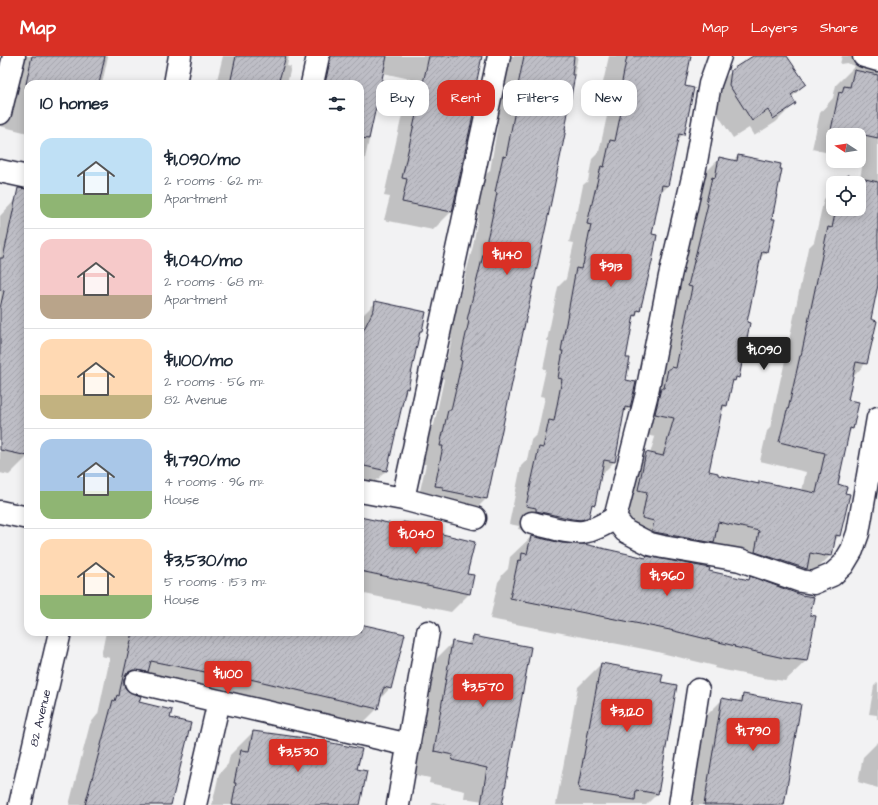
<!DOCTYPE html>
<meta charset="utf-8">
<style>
:root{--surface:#fff;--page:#f6f6f7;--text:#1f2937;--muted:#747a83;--line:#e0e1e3;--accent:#d93025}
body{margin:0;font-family:"Architects Daughter",sans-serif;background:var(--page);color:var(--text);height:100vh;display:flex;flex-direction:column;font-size:15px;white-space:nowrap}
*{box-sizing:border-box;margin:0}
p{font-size:13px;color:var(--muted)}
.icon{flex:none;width:22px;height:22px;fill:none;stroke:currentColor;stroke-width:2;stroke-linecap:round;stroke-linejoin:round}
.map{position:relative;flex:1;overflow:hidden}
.panel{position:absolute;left:24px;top:24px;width:340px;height:556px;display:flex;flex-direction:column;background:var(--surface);border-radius:12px;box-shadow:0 2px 10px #0003}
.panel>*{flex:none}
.guide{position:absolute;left:376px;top:24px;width:380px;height:36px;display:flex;gap:8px}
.needle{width:26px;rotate:282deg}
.buttons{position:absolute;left:826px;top:72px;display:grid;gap:8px}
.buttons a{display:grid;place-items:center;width:40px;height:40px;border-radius:8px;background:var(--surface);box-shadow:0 2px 10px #0003;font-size:20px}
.price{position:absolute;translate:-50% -34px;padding:0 9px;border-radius:4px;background:var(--accent);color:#fff;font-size:13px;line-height:26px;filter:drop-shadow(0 1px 2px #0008)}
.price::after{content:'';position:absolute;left:50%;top:24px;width:12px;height:9px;margin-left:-6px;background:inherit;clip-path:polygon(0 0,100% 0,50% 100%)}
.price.active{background:#222;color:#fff}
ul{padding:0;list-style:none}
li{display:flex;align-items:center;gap:12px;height:100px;padding:0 16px}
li+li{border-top:1px solid var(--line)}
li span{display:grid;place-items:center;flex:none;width:112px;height:80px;border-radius:12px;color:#555}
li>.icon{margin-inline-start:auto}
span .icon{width:48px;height:48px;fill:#fffc;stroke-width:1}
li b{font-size:17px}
h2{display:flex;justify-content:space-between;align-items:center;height:48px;padding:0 16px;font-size:17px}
.pill{padding:0 14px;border-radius:12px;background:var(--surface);box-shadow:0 2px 10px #0003;font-size:14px;line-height:36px}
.pill.active{background:var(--accent);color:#fff}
header{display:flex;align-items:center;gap:24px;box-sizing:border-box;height:56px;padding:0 20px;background:var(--accent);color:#fff}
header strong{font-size:19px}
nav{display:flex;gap:22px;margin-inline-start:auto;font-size:14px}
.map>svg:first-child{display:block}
</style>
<header>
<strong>Map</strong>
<nav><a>Map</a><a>Layers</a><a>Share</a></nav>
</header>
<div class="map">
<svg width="878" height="749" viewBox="0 0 878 749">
<defs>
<pattern id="building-hatch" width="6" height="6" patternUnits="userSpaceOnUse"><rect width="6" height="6" fill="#bebec6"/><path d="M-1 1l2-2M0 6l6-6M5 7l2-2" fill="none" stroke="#a3a3ab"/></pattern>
</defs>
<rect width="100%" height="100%" fill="#f2f2f3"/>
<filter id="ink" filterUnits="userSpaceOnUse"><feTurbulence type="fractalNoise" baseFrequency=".025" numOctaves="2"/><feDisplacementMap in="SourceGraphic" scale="8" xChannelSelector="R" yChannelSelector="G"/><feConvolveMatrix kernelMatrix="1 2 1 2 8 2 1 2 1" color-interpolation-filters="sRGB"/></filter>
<g filter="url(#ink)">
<!-- shadow -->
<path fill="#0003" d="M0,0H108L102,28H28V77L0,70V53L4,10L0,8Z
M223,0H289L287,10L291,11L287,28H216Z
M318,0H481L471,49L470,68L451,156L433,174L384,164L390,141L384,140L410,23L383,17L363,112L360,116V28H311Z
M507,0H578L487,442L468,461L417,448L426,408H423L430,373L434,369L444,323L442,322L452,283L449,282L473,190L479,155L478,154L485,119L490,115L498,67H496L504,29L502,28Z
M609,0H690L684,28L683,78L677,85L667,130L660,137L651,178L639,255L633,261L625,302V325L629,352L623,358L614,406L599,421L594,448L590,452L588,461L570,479L548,480L518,473L519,470L509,468L521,410L527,404L531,384L537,378L545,341L540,340L546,313H543L549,285H547L558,231L566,223L574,187L569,186L576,156L578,154L583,129L588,125L592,103L599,96L607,60L601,59L607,32L602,31Z
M755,0H786L805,28L791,42L794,48L776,66L754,80L749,72L733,82L711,48L713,33L732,15Z
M842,0H878V229L870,264L866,307L852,322L847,345L852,373L848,377L837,429L839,480L834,485L831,499L811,519L800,518L785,534L809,560L806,605L785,625L763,622L714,612L715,610L649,594L490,563L498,526L501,522L502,519L508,513L510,501L531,481L561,488L708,516L747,525L751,521L736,515L740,494L712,488L694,506L634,495H633L635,484L623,482L628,456L619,454L626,417L646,398H650L655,381L636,377L700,122L720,102L733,105L738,100L770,163L773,164L766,196L759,203L745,266L738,321L731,328L726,350L720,356L708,416L717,420L757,428L760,426L802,435L806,416L760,405L767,375L770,372L781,321L782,319L808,192L814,186L824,143L833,134V153H859V127H840L848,120L860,123L863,106L859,105V79H833V99H829V97L812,93L820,57L833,42L836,29L855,10L847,7L840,8Z
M16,143L28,146V400L9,419L0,417V160Z
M376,246L421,274L418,277L386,415L368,433L360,431V262Z
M360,462L399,471L403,467L437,478L466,519L469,538L451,556L360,537Z
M360,569L390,632L379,644L377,653L354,676L133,629L126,636L138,646L169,663L170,749H69L90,668L98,658L110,602L101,600L106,576H360Z
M473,582L530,592L483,745L464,742L465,735L429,727L430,722L411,718L430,609L453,586L466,589Z
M601,608L660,627L657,738L646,749H556L578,631Z
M878,626V663H877V659L869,658L874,630Z
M744,639L783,749H686L700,666L723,643L737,646Z
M253,676L356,714L359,749H212L219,718L228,708L230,699Z
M878,686V732L858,726L863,701Z
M434,746L447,749H431Z"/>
<!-- building -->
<path fill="url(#building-hatch)" stroke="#22223b" d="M32,0H105L99,28H26Z
M236,0H286L278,28H230Z
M331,0H387L369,83L360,82V28H325Z
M429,0H482L472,48H475L471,68L452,156L402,146L407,123L402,122Z
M524,0H574L572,19H575L565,73H566L549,156L487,443L443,434V431L435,430L443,390H440L448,354H451L462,305L460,304L469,265L467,264L490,171L497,137L495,136L503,100L506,101L516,49H514Z
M627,0H691L685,30L694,32L684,79L679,78L668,130L662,129L652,178L657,179L652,206L640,255L637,254L636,260L634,259L626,302H630L626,324L636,326L630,352L625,351L615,406L604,404L595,449L592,448L589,461L581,464L572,463L536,455V452L526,450L539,391L543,392L549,364L554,365L562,323L558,322L563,295H561L576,212L581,213L582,209H583L591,169L587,168L601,110L604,111L610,84L615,85L624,42L619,41Z
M753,0H787L806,28L791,39L796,48L773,63L768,54L752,65L729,29L731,14Z
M854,14L878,19V82L864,79L863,81L831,74L839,36L842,37L844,30L850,31Z
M738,99L781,108L780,113H782L772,163H775L767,196L762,195L747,266L750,267L739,322L736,321L735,325L733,324L727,350L723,349L709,415L718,417V419L759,428V425L816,437L825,397L779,386L787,354H788L800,300H801L828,171L832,172L836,153H859V127H843L844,122L847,123L848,119L878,126V229L871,263L877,265L867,308L856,306L848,344L859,346L853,373L850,372L838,428L847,431L845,437L850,438L840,480L836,479L832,500L825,499V500L810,497L807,513L755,496L759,475L718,466L714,487L654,476L652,475L654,465L642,462L647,436L638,434L646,396L663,400L674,362L655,358L661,332H664L668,313H670L671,311L676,312L692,231L688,230L708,148L706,147L712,121L715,122L719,101L737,105Z
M18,132L28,133V400L0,394V252L4,235L0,234V202H3Z
M375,245L426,256L422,275H420L408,333L406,332L387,415L360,409V285L362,277L374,253Z
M360,461L402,470L403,466L439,473L438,477L475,486L467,518L474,519L470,538L360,515Z
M531,480L562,487L584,488L646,502L647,500L710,512L709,515L749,524L750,520L801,539L814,541L810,559L816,560L807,605L784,602L734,591L735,590L670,574L510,542L518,504L521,505L522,497L527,498Z
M360,568L405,578L391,633L384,631V633H383L378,653L237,620L216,616L215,618L151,605L148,616L133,614L127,617L124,624V630L128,635L141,640L139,646L172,654L170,662L191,667L171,749H85L113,644L115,645L117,639L119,640L120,634L133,576H360Z
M473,580L531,591L502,749H481L487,712L452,704L453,699L434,695L452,585L471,589Z
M601,607L663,618L661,626L677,629L658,738L636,734L635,744L579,735L580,732L578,731Z
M743,638L801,648L784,749H704L722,642L742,646Z
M253,675L312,683L362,693L357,713L367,715L360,749H232L236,727H234L241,694L249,695Z"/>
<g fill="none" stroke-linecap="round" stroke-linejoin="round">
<defs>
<path id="minor" d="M864,0L878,4
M175,28L180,0
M312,28L318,0
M0,57L14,0
M0,115L28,121
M360,435L403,443L475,462
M403,443L499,0
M0,456L28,462
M615,462L646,341L670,220L694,117L710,28L720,0
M532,467C547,470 568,478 583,476C595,474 605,468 615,462L625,475L650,488L663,491L740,504L801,525L813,527L832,519L843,509L852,494L858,477L878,362
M136,626L409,689
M20,749L60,576
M195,749L219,645
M398,749L428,576
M680,749L698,634"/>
</defs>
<!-- minor casing -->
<use href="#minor" stroke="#22223b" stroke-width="25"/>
<!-- minor -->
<use href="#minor" stroke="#fff" stroke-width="22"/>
</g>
</g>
<g text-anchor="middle" stroke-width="3" stroke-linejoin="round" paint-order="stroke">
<!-- street labels -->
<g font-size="12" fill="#22223b" stroke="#fff">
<text transform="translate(40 662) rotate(-77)" y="4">82 Avenue</text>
</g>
</g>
</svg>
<div class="buttons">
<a><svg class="needle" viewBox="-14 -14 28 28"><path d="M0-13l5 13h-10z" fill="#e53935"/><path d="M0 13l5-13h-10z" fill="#747a83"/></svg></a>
<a><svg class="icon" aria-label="locate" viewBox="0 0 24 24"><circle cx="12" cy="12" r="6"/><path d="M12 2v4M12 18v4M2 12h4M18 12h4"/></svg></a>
</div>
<b class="price" style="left:507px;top:220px">$1,140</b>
<b class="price" style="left:611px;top:232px">$913</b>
<b class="price active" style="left:764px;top:315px">$1,090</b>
<b class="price" style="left:416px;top:499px">$1,040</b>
<b class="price" style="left:667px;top:541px">$1,960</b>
<b class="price" style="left:228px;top:639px">$1,100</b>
<b class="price" style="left:483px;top:652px">$3,570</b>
<b class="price" style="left:627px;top:677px">$3,120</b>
<b class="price" style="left:753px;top:696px">$1,790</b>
<b class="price" style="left:298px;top:717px">$3,530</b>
<div class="guide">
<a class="pill">Buy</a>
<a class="pill active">Rent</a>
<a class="pill">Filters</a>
<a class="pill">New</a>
</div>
<section class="panel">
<h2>10 homes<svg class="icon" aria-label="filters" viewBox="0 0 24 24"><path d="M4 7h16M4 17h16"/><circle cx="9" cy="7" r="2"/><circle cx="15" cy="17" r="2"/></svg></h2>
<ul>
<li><span style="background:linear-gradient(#bfe0f5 70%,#8fb573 0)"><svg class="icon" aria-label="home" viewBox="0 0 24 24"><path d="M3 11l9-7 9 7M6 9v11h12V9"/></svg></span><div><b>$1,090/mo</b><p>2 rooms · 62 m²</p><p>Apartment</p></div></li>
<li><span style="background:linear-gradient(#f6c9c9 70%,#b9a48a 0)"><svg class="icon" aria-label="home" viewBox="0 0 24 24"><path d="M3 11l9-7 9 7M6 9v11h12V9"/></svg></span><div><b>$1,040/mo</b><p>2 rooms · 68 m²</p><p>Apartment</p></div></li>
<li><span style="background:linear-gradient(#ffd9b3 70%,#c2b280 0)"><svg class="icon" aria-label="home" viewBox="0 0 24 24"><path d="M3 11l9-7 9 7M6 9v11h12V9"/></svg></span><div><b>$1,100/mo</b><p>2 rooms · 56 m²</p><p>82 Avenue</p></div></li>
<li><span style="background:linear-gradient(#a9c7e8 65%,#8fb573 0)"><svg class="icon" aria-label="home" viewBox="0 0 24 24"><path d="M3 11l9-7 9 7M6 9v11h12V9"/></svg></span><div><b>$1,790/mo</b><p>4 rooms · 96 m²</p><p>House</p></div></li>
<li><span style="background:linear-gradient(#ffd9b3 70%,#8fb573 0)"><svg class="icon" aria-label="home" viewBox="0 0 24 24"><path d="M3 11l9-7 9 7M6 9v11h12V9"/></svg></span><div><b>$3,530/mo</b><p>5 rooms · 153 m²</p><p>House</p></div></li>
</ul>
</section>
</div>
